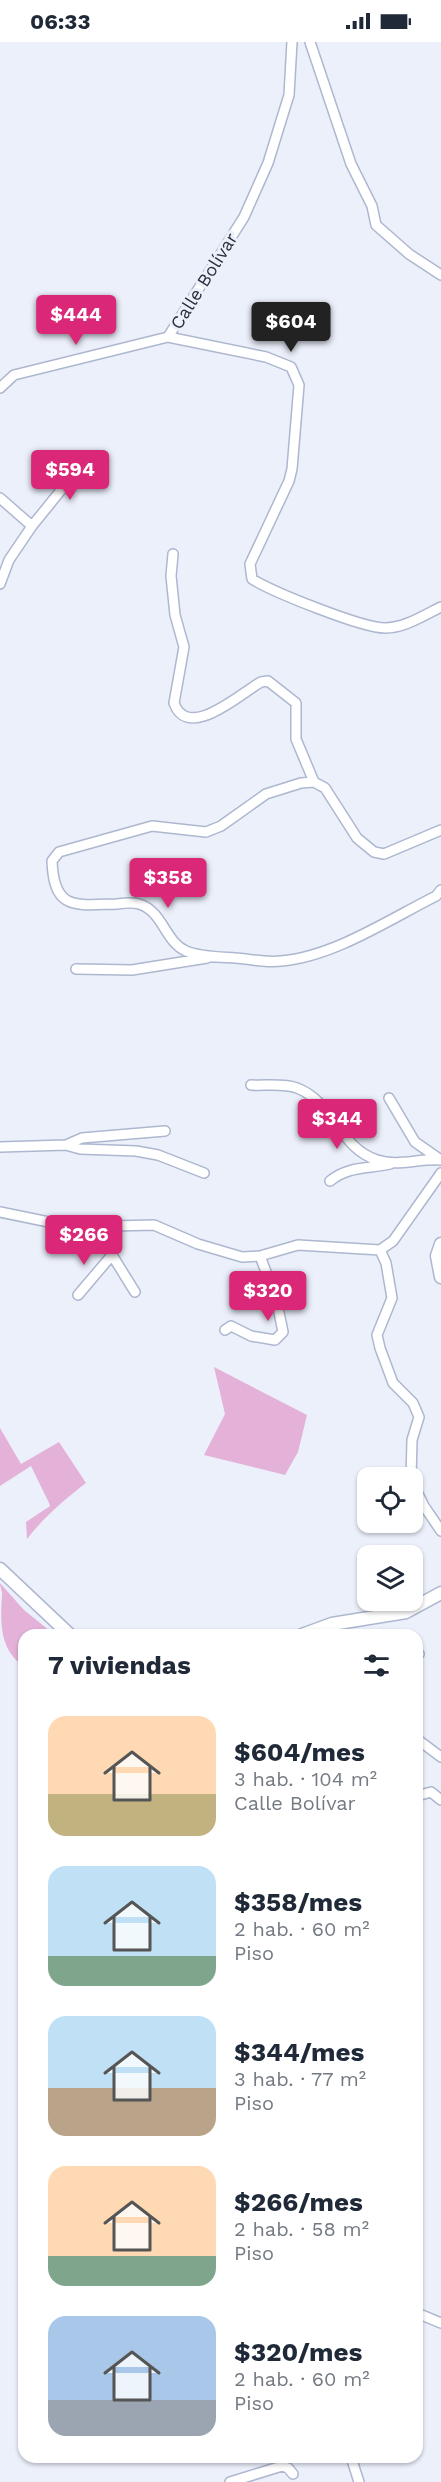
<!DOCTYPE html>
<html lang="es">
<meta charset="utf-8">
<style>
:root{--surface:#fff;--page:#f6f6f7;--text:#1f2937;--muted:#747a83;--accent:#db2777}
body{margin:0;font-family:"Work Sans",sans-serif;background:var(--page);color:var(--text);height:100vh;display:flex;flex-direction:column;font-size:22px;white-space:nowrap}
*{box-sizing:border-box;margin:0}
p{font-size:20px;color:var(--muted)}
.icon{flex:none;width:33px;height:33px;fill:none;stroke:currentColor;stroke-width:2;stroke-linecap:round;stroke-linejoin:round}
.map{position:relative;flex:1;overflow:hidden}
.sheet{position:absolute;left:18px;top:1587px;width:405px;height:834px;display:flex;flex-direction:column;background:var(--surface);border-radius:18px;box-shadow:0 2px 4px #0004}
.sheet>*{flex:none}
.tools{position:absolute;left:357px;top:1425px;display:grid;gap:12px}
.tools a{display:grid;place-items:center;width:66px;height:66px;border-radius:12px;background:var(--surface);box-shadow:0 2px 4px #0004;font-size:30px}
.price{position:absolute;translate:-50% -51px;padding:0 14px;border-radius:6px;background:var(--accent);color:#fff;font-size:20px;line-height:39px;filter:drop-shadow(0 2px 3px #0008)}
.price::after{content:'';position:absolute;left:50%;top:36px;width:18px;height:14px;margin-left:-9px;background:inherit;clip-path:polygon(0 0,100% 0,50% 100%)}
.price.current{background:#222;color:#fff}
ul{padding:0;list-style:none}
li{display:flex;align-items:center;gap:18px;height:150px;padding:0 30px}
li span{display:grid;place-items:center;flex:none;width:168px;height:120px;border-radius:18px;color:#555}
li>.icon{margin-inline-start:auto}
span .icon{width:72px;height:72px;fill:#fffc;stroke-width:1}
li b{font-size:26px}
h2{display:flex;justify-content:space-between;align-items:center;height:72px;padding:0 30px;font-size:26px}
.status{display:flex;justify-content:space-between;align-items:center;height:42px;padding:0 30px;background:var(--surface);direction:ltr}
.status svg{height:16px;fill:currentColor}
.map>svg:first-child{display:block}
</style>
<div class="status"><b>06:33</b><svg viewBox="0 0 49 12"><path d="M0 12V9h3v3zM5 12V6h3v6zM10 12V3h3v9zM15 12V0h3v12zM26 1h20v11H26zM47 4h2v5h-2z"/></svg></div>
<div class="map">
<svg width="441" height="2440" viewBox="0 0 441 2440">
<rect width="100%" height="100%" fill="#ecf0fb"/>
<!-- green -->
<path fill="#e4b2d9" d="M214,1325L307,1373L298,1410L285,1433L204,1413L225,1372Z
M0,1386L21,1422L59,1400L86,1441C64,1458 44,1475 27,1497L26,1480L50,1464L49,1461L31,1424L0,1444Z
M0,1541L24,1568L55,1593H24V1624C0,1609 0,1581 2,1554C3,1550 0,1546 0,1541Z"/>
<g fill="none" stroke-linecap="round" stroke-linejoin="round">
<defs>
<path id="street" d="M292,0L289,53L268,121L244,175L168,295L266,315L291,325L299,343L292,427L289,439L250,522L252,537C273,550 362,586 385,586C405,586 424,573 441,565
M310,0L351,122L372,164L376,183L409,212L441,233
M0,346L14,333L168,295
M0,456L32,484L9,518L0,542
M32,484L87,416
M173,512L171,534L175,573L184,605L174,661C188,700 241,651 261,640L268,639L296,661V697L314,740
M441,788L384,812L374,810L357,796L325,746L314,740L301,741L266,752L221,784L206,790L152,784L59,810L52,819C54,869 75,863 117,862C124,861 133,860 139,862C163,869 165,900 186,909C201,915 219,915 235,916C250,917 266,921 281,919C333,915 390,877 436,854L441,848
M76,927L132,928L207,916
M251,1043C265,1044 284,1041 297,1046C334,1060 339,1106 377,1118C397,1125 420,1116 441,1118
M389,1056L415,1100L438,1116
M66,1103L82,1096L165,1089
M0,1105L66,1103L80,1107L136,1109L158,1113L204,1131
M330,1139C348,1124 368,1127 390,1122
M0,1170L73,1185L154,1183L198,1202L242,1215L260,1214L298,1203L380,1208L393,1199L441,1131
M109,1183L112,1213L135,1250
M380,1208L386,1221L392,1256L377,1293L380,1306L393,1341L413,1361L419,1375L412,1398L411,1436
M78,1253L112,1213
M225,1288L231,1284L251,1294L275,1298L283,1290L276,1256L260,1214
M412,1440L424,1464L441,1489
M417,1613L419,1612
M417,1697L441,1715
M417,1754L431,1750L441,1758
M417,2271L441,2281
M351,2415L359,2440
M230,2440L282,2424L288,2426L293,2432"/>
<path id="secondary" d="M441,1202L437,1214L441,1235
M0,1527L70,1593
M302,1593L332,1582L406,1570L441,1551"/>
</defs>
<!-- street casing -->
<use href="#street" stroke="#adb7cf" stroke-width="12"/>
<!-- secondary casing -->
<use href="#secondary" stroke="#adb7cf" stroke-width="15"/>
<!-- street -->
<use href="#street" stroke="#fff" stroke-width="9"/>
<!-- secondary -->
<use href="#secondary" stroke="#fff" stroke-width="12"/>
</g>
<g text-anchor="middle" stroke-width="6" stroke-linejoin="round" paint-order="stroke">
<!-- street labels -->
<g font-size="18" fill="#2b2f39" stroke="#ecf0fb">
<text transform="translate(204 239) rotate(-58)" y="6">Calle Bolívar</text>
</g>
</g>
</svg>
<div class="tools">
<a><svg class="icon" aria-label="locate" viewBox="0 0 24 24"><circle cx="12" cy="12" r="6"/><path d="M12 2v4M12 18v4M2 12h4M18 12h4"/></svg></a>
<a><svg class="icon" aria-label="layers" viewBox="0 0 24 24"><path d="M12 4l9 5-9 5-9-5zM3 14l9 5 9-5"/></svg></a>
</div>
<b class="price" style="left:76px;top:304px">$444</b>
<b class="price current" style="left:291px;top:311px">$604</b>
<b class="price" style="left:70px;top:459px">$594</b>
<b class="price" style="left:168px;top:867px">$358</b>
<b class="price" style="left:337px;top:1108px">$344</b>
<b class="price" style="left:84px;top:1224px">$266</b>
<b class="price" style="left:268px;top:1280px">$320</b>
<section class="sheet">
<h2>7 viviendas<svg class="icon" aria-label="filters" viewBox="0 0 24 24"><path d="M4 7h16M4 17h16"/><circle cx="9" cy="7" r="2"/><circle cx="15" cy="17" r="2"/></svg></h2>
<ul>
<li><span style="background:linear-gradient(#ffd9b3 65%,#c2b280 0)"><svg class="icon" aria-label="home" viewBox="0 0 24 24"><path d="M3 11l9-7 9 7M6 9v11h12V9"/></svg></span><div><b>$604/mes</b><p>3 hab. · 104 m²</p><p>Calle Bolívar</p></div></li>
<li><span style="background:linear-gradient(#bfe0f5 75%,#7fa58c 0)"><svg class="icon" aria-label="home" viewBox="0 0 24 24"><path d="M3 11l9-7 9 7M6 9v11h12V9"/></svg></span><div><b>$358/mes</b><p>2 hab. · 60 m²</p><p>Piso</p></div></li>
<li><span style="background:linear-gradient(#bfe0f5 60%,#b9a48a 0)"><svg class="icon" aria-label="home" viewBox="0 0 24 24"><path d="M3 11l9-7 9 7M6 9v11h12V9"/></svg></span><div><b>$344/mes</b><p>3 hab. · 77 m²</p><p>Piso</p></div></li>
<li><span style="background:linear-gradient(#ffd9b3 75%,#7fa58c 0)"><svg class="icon" aria-label="home" viewBox="0 0 24 24"><path d="M3 11l9-7 9 7M6 9v11h12V9"/></svg></span><div><b>$266/mes</b><p>2 hab. · 58 m²</p><p>Piso</p></div></li>
<li><span style="background:linear-gradient(#a9c7e8 70%,#9aa5b1 0)"><svg class="icon" aria-label="home" viewBox="0 0 24 24"><path d="M3 11l9-7 9 7M6 9v11h12V9"/></svg></span><div><b>$320/mes</b><p>2 hab. · 60 m²</p><p>Piso</p></div></li>
</ul>
</section>
</div>
